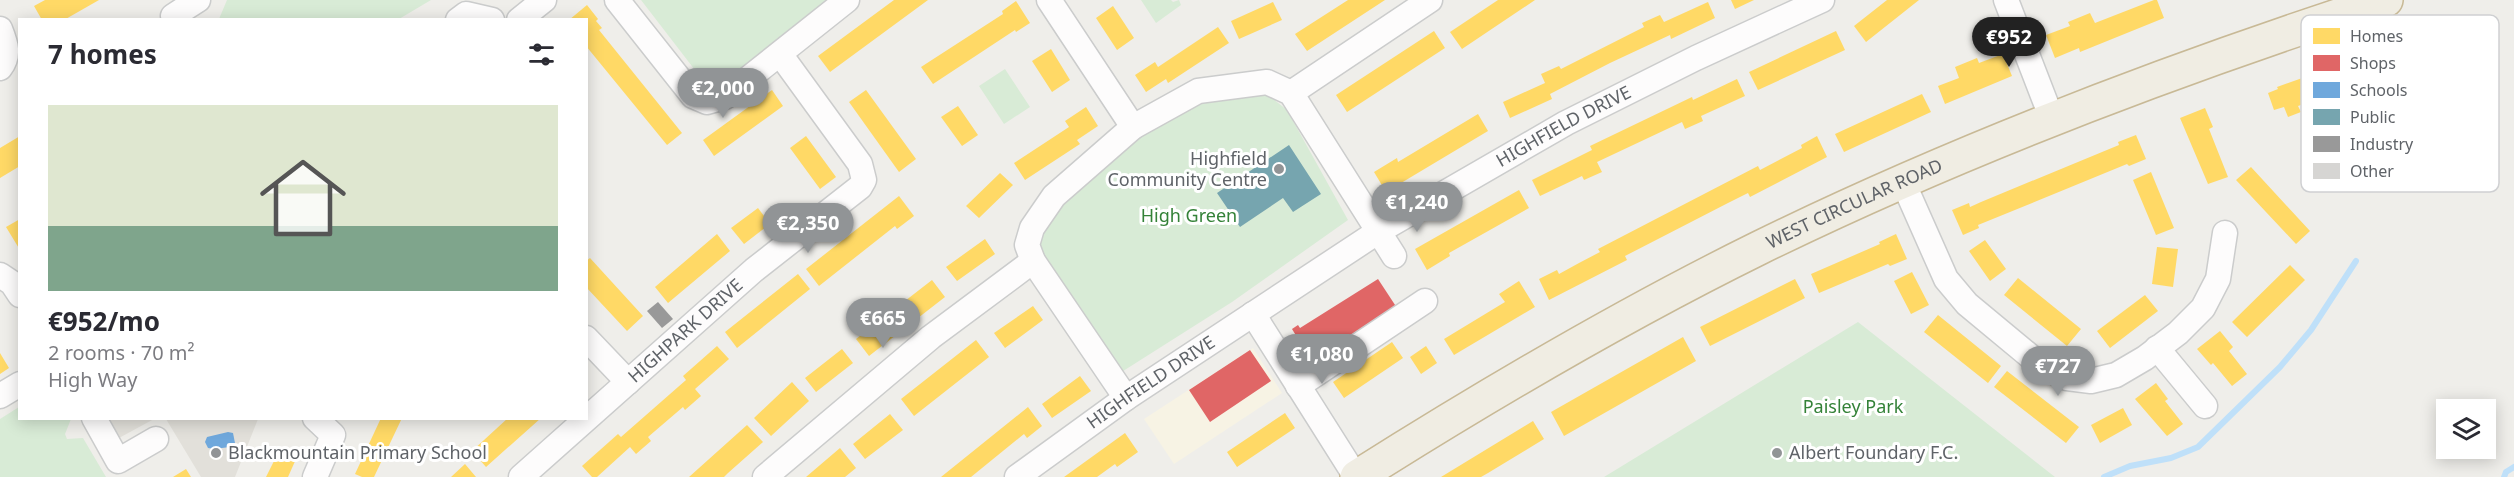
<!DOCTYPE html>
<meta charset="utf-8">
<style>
:root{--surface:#fff;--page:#f7f7f7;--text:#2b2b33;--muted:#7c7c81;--accent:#919496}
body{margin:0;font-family:"Noto Sans",sans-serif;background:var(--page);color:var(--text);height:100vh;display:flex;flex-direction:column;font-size:22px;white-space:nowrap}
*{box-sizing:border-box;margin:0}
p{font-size:20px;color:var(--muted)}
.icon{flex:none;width:33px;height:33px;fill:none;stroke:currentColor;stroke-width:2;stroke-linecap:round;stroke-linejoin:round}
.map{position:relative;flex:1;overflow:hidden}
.details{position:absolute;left:18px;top:18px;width:570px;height:402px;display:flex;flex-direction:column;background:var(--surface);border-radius:0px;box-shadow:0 3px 15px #0003}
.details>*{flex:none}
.controls{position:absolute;left:2436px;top:399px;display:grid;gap:12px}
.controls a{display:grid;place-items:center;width:60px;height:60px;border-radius:0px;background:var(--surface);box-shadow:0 3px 15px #0003;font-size:30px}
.price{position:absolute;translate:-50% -51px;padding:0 14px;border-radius:21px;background:var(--accent);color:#fff;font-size:20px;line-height:39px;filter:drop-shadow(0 2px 3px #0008)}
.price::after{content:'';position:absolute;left:50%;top:36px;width:18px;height:14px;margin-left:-9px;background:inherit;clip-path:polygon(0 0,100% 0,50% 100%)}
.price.current{background:#222;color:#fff}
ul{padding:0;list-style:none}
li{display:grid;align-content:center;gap:12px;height:318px;padding:0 30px}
li span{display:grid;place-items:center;height:186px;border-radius:0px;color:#555}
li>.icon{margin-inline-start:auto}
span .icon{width:108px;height:108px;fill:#fffc;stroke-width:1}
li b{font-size:26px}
h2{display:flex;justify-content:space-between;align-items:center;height:72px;padding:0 30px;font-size:26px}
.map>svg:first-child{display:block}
</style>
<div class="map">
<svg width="2514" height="477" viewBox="0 0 2514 477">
<rect width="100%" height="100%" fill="#efeeea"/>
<!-- commercial -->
<path fill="#f7f3e4" d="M1253,348L1282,393L1174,464L1144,419Z"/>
<!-- education -->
<path fill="#e2e0da" d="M108,419H154L119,438Z
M166,419H258L235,477H201Z"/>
<!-- green -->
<path fill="#d8ebd6" d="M227,0H431L399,19H219Z
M641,0H827L725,83L708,87Z
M1141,0H1171L1173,2L1179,0L1181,5L1156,23Z
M1005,69L1030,107L1004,124L979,86Z
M1267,94L1287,110L1348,220L1232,302L1120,373L1034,247L1054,208L1130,140L1198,104Z
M1858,322L2055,477H1604Z
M19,407L20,418L71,419L65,434L67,439L83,438L106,477H0V419Z"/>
<!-- homes -->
<path fill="#ffd966" d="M45,0H99L64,20H42L34,6Z
M894,0H928L830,72L818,56Z
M1348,0H1385L1307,51L1295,34Z
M1498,0H1535L1462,49L1450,32Z
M1731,0H1754L1735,9Z
M1887,0H1919L1866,42L1854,26Z
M2154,0H2157L2164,18L2080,52L2079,48L2055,58L2046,35L2070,26L2068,22L2090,13L2095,23Z
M1016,1L1030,23L1016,32L1015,30L933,84L921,67L1003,14L1002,11Z
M1273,2L1282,20L1239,39L1231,21Z
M1708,2L1715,18L1671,39L1670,35L1610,63L1550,94L1552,99L1510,118L1503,102L1545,83L1541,74L1559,66L1561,69L1644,27L1642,23L1660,15L1664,22Z
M587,5L598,19L596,21L602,28L599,30L682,133L667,145L586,46V20H569Z
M1113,6L1134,38L1117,50L1096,18Z
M1218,27L1229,43L1168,83L1166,79L1146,92L1135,75L1155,62L1158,67Z
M1434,31L1445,48L1347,112L1336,95Z
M1836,31L1845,50L1758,90L1749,72Z
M1051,49L1070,80L1052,92L1032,61Z
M2003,54L2012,76L1945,104L1938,86L1959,78L1955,67L1977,58L1979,63Z
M2308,76L2316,100L2298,106L2301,112L2288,117L2284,107L2274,110L2268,93L2278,89L2277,87Z
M1737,79L1745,96L1701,116L1703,121L1685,129L1682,122L1597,162L1602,172L1584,180L1582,176L1540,196L1532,180L1592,150L1590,146L1692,97L1693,100Z
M772,90L783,106L714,156L703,140Z
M866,90L916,159L899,172L849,102Z
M1922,94L1931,112L1844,152L1835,134Z
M958,106L978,135L962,146L941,117Z
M1086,107L1098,126L1077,140L1080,144L1025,180L1014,163L1069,127L1065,121Z
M2205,108L2213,127L2209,129L2228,177L2208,184L2180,118Z
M1478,114L1488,131L1386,192L1374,172L1397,158L1398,162Z
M2136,135L2146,159L2129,166L2127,164L2010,212L1978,225L1979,228L1963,235L1952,210L1969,203L1970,207L1981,202L2119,145L2118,142Z
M20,136V166L0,178V148Z
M806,136L836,177L820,189L790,148Z
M1817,136L1827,157L1750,197L1748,193L1728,203L1625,256L1627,260L1549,300L1539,279L1557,270L1559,274L1579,263L1600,252L1598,249L1758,166L1760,170L1802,148L1801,145Z
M2251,167L2310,231L2296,244L2236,180Z
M2151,172L2174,228L2156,235L2133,180Z
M1000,173L1013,185L979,218L966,206Z
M1519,190L1529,208L1449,253L1450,256L1427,270L1415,249Z
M899,196L914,216L897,229L895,226L819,286L806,269Z
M758,208L770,224L744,244L731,228Z
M20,219V250L6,227Z
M717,234L730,251L668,303L655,287Z
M1896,234L1907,259L1890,266L1888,264L1819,293L1811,274L1880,244L1879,242Z
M985,239L995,254L957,281L946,267Z
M1985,240L2006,269L1990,281L1969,251Z
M2157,247L2178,249L2173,287L2152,284Z
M590,258L643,316L627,331L586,287V261Z
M2290,265L2305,280L2247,337L2232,322Z
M1912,272L1929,305L1911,314L1894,281Z
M798,274L810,289L737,348L725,332Z
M2018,278L2081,329L2067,346L2004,295Z
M1795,279L1805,298L1710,346L1700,327Z
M932,280L945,297L869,356L856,339Z
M1519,281L1535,307L1454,355L1444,339L1505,302L1499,294Z
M2145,295L2158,311L2110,348L2097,331Z
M1033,306L1043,320L1005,348L994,333Z
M1938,315L2001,366L1988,383L1924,332Z
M2220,331L2233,347L2229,351L2247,374L2232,386L2213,363L2211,365L2197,349Z
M1683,337L1696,361L1564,436L1551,412Z
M976,340L989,357L914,416L901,399Z
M1392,342L1403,358L1344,398L1333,382Z
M717,346L729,359L695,389L701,396L685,410L683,407L648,437L651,441L636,454L630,447L597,477H592L582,466L618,434L621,437L686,380L683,376Z
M1426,346L1437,363L1421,374L1410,357Z
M842,349L853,363L816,392L805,378Z
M0,353L9,368L0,374Z
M2007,371L2079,427L2066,443L1994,387Z
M1080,376L1091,391L1052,418L1042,404Z
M792,382L809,401L771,436L754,418Z
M2156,383L2168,399L2165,401L2183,424L2167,436L2135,399Z
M1028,407L1042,426L1027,438L1024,434L971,477H941Z
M2123,408L2132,425L2100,443L2091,425Z
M1285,413L1295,428L1237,467L1227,452Z
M890,414L903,430L865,459L853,444Z
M381,418H402L374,477H362L355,474Z
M508,418H541L486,467L472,451Z
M1533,421L1544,439L1488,473L1481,477H1441Z
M747,425L763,442L728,473L724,477H689Z
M1125,433L1138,452L1117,467L1115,464L1097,477H1064Z
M840,448L856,468L845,477H806Z
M279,451L296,459L288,477H266Z
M465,464L476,477H451Z
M186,469L191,477H173Z"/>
<!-- shops -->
<path fill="#e06666" d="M1378,279L1399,311L1314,365L1292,329L1298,325L1300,328Z
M1250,350L1271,381L1210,422L1189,390Z"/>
<!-- schools -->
<path fill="#6fa8dc" d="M228,432L233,433L235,443L230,447L214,449L208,448L205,442L207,437Z"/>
<!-- public -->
<path fill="#76a5af" d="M1289,145L1321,194L1293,212L1283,198L1240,227L1217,193Z"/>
<!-- industry -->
<path fill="#999" d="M658,302L673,319L662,328L647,311Z"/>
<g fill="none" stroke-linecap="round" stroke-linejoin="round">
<!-- stream -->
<path stroke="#bfe0f9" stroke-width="6" d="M2104,477L2130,466L2171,458L2198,447L2280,367L2311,330L2356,261
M2504,477L2506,472L2514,467"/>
<defs>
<g id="minor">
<path d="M617,0L693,96L707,102L725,97L847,0"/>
<path d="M1049,0L1133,127"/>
<path d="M2006,0L2052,119"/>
<path d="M173,16L198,0"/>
<path d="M458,20L466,14L492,20"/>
<path d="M519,20L544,0"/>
<path d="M0,29C6,44 10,55 0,68"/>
<path d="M1291,93L1430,0"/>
<path d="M1903,182L1946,279L1967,304L2043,367L2067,378L2091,381L2116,375L2145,358L2178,333L2203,308L2218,279L2225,233"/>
<path d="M0,275L12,283L20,295"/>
<path d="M1253,314L1356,477"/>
<path d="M586,338L628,382"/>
<path d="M2157,348L2205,406"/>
<path d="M1298,386L1425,301"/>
<path d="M0,396L20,384"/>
<path d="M1126,398L1033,261L1027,245L1032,228L1054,196L1133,127L1198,91L1267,82L1291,93L1394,256"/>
<path d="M94,418L118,461L156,439"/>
<path d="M315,477L333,435L315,418"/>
<path id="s1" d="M521,477L754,270L860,187L864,180L860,164L780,54"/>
<path d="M765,477L931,337L1033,261"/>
<path id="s2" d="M1017,477L1126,398L1379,231L1566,123L1696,58L1822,0"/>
</g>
<g id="highway">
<path id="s3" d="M1357,477C1487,395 1621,316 1759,248C1961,149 2173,69 2386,0"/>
</g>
</defs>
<!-- minor casing -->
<use href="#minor" stroke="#cbcccc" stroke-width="27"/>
<!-- highway casing -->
<use href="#highway" stroke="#c8b996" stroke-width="36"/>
<!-- minor -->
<use href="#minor" stroke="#fdfcfc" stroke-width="24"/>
<!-- highway -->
<use href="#highway" stroke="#f0ede3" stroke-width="33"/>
</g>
<!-- markers -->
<g fill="#919496" stroke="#fff" stroke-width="2">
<circle cx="1279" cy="169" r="6"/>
<circle cx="216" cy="453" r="6"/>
<circle cx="1777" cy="453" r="6"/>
</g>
<g text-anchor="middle" stroke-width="6" stroke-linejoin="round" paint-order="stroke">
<!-- street labels -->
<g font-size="18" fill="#5f6368" stroke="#fff">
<text dy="6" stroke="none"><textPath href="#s2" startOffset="650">HIGHFIELD DRIVE</textPath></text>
<text dy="6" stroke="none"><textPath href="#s3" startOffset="568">WEST CIRCULAR ROAD</textPath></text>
<text dy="6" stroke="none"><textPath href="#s1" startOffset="220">HIGHPARK DRIVE</textPath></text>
<text dy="6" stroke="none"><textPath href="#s2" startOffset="164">HIGHFIELD DRIVE</textPath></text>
</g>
<!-- poi labels -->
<g font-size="18" fill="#5f6368" stroke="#fff" text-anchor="start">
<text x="1267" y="165" text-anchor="end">Highfield<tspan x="1267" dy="21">Community Centre</tspan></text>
<text x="228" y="459">Blackmountain Primary School</text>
<text x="1789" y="459">Albert Foundary F.C.</text>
</g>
<!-- park labels -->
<g font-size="18" fill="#348238" stroke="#fff">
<text x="1189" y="222">High Green</text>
<text x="1853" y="413">Paisley Park</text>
</g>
</g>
<!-- legend -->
<rect x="2301" y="15" width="198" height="177" rx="9" fill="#fff" stroke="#cfd0d2" stroke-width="1.5"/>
<rect x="2313" y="28" width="27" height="16" fill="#ffd966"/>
<rect x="2313" y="55" width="27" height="16" fill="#e06666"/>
<rect x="2313" y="82" width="27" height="16" fill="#6fa8dc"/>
<rect x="2313" y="109" width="27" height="16" fill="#76a5af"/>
<rect x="2313" y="136" width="27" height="16" fill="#999"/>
<rect x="2313" y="163" width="27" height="16" fill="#d6d5d3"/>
<g font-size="16" fill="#5f6368">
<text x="2350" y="42">Homes</text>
<text x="2350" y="69">Shops</text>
<text x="2350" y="96">Schools</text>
<text x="2350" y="123">Public</text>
<text x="2350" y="150">Industry</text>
<text x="2350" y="177">Other</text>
</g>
</svg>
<div class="controls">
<a><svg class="icon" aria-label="layers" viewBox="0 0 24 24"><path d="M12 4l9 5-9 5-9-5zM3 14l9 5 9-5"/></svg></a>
</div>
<b class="price current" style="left:2009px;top:68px">€952</b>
<b class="price" style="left:723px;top:119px">€2,000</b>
<b class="price" style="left:1417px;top:233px">€1,240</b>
<b class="price" style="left:808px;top:254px">€2,350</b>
<b class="price" style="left:883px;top:349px">€665</b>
<b class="price" style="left:1322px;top:385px">€1,080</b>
<b class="price" style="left:2058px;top:397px">€727</b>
<section class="details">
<h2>7 homes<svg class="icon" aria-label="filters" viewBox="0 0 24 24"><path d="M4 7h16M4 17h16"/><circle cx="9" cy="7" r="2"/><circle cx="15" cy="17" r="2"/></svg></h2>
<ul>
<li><span style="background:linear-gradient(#dfe7d0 65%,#7fa58c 0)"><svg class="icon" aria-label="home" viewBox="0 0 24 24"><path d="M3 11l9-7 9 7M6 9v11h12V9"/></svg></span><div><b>€952/mo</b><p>2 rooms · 70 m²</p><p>High Way</p></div></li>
</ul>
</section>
</div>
